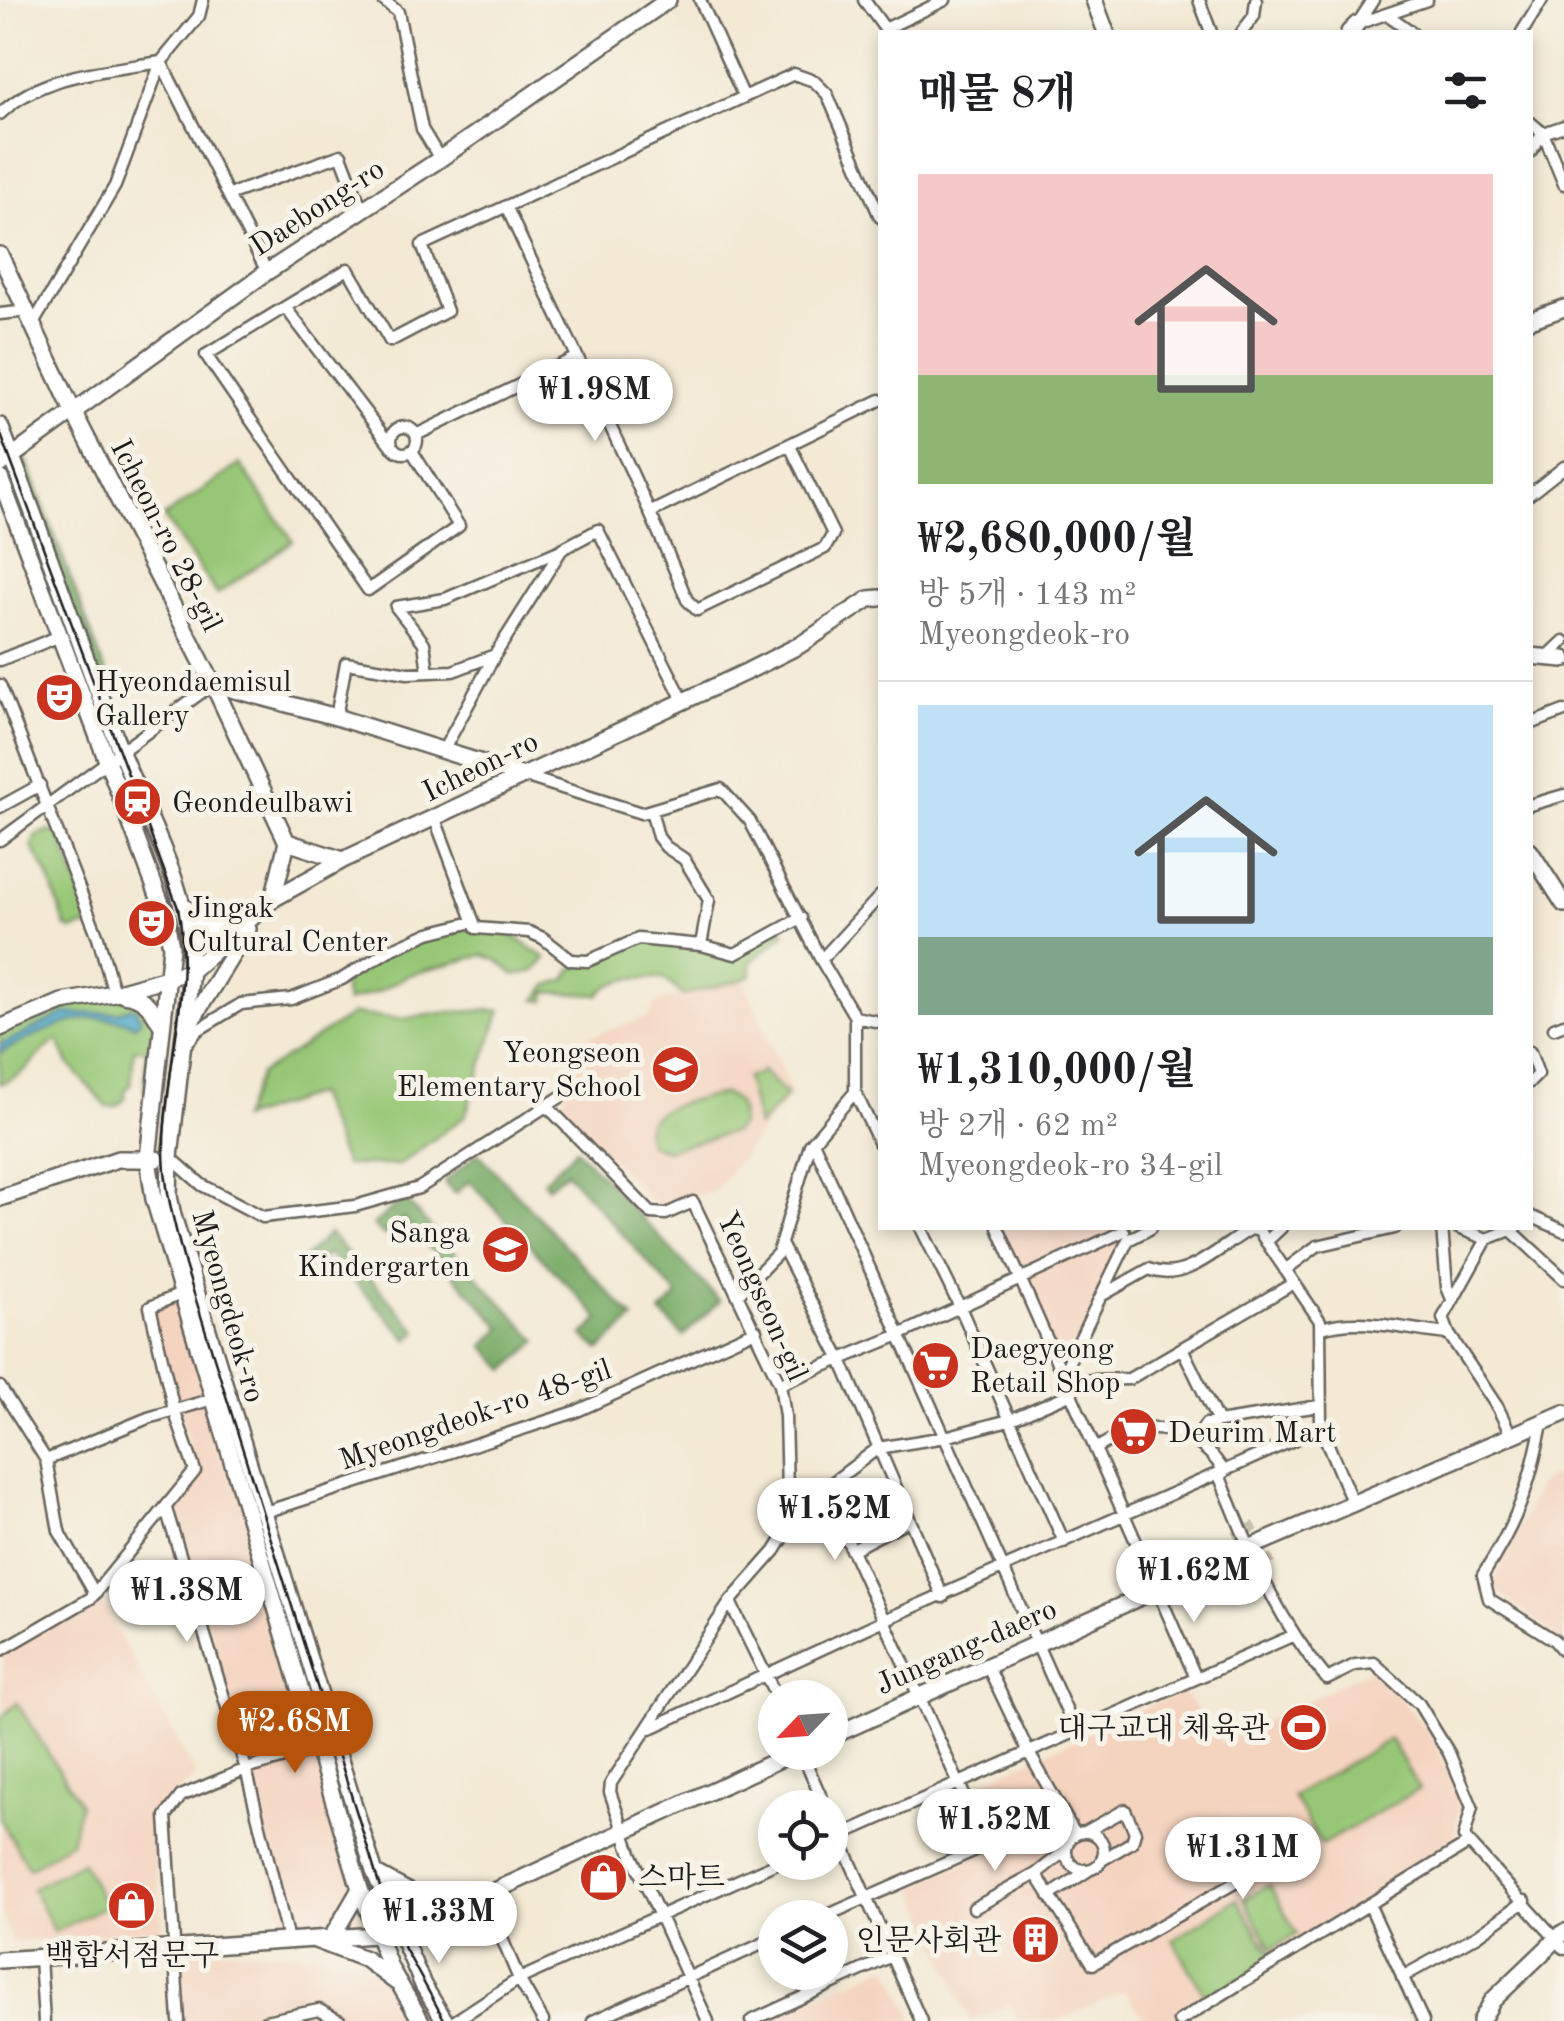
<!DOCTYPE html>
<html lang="ko">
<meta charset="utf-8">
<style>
:root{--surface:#fff;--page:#f6f6f6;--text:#202124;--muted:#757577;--line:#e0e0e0;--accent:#b45309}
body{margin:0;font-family:"Old Standard TT","Noto Serif KR",serif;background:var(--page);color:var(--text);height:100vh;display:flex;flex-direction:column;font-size:38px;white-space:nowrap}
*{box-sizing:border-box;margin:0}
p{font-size:32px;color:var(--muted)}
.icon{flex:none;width:55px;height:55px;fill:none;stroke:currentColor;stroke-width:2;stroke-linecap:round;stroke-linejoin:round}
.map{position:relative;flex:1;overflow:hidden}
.drawer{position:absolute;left:878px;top:30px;width:655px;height:1200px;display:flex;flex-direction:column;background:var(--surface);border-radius:0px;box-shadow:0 5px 15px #0003}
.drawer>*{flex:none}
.needle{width:65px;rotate:245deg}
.tools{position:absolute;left:758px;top:1680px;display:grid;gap:20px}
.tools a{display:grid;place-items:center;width:90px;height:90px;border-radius:50%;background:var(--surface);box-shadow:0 5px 15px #0003;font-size:50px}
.price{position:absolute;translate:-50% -85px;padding:0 22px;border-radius:35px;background:#fff;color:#222;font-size:32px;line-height:65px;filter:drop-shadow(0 2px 5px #0008)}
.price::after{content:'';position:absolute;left:50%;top:60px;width:30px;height:22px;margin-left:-15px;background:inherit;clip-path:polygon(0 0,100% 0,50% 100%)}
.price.current{background:var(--accent);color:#fff}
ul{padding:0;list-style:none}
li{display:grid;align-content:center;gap:20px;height:530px;padding:0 40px}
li+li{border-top:2px solid var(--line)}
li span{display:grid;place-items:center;height:310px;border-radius:0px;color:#555}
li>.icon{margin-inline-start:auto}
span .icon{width:180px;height:180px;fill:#fffc;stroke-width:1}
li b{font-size:42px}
h2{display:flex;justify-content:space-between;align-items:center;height:120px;padding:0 40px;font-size:42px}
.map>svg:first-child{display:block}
</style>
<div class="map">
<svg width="1564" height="2021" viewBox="0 0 1564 2021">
<rect width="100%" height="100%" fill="#f7f3e8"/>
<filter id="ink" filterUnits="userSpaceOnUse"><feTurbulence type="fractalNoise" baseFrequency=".01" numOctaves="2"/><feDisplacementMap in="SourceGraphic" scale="20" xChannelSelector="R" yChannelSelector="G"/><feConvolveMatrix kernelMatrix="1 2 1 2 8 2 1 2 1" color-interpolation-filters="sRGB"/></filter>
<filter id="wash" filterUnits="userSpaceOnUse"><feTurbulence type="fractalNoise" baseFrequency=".0048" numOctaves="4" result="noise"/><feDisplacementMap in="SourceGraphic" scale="40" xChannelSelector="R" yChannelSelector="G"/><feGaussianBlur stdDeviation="2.25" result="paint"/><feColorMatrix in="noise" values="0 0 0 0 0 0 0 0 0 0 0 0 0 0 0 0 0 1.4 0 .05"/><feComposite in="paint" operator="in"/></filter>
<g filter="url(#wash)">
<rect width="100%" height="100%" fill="#f3e9d4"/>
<!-- built -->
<path fill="#f4d3bf" d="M744,979L791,1092L715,1191L656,1206L562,1106L575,1046L594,1035L649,1017L657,1002Z
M997,1228H1040L1043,1233L1056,1228H1122L1128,1240L1063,1374Z
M181,1294L376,1935L288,1940L246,1769L166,1509L197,1472L150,1307Z
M1564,1470V1648L1551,1632L1490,1587L1540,1483Z
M95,1598L102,1604L197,1776L151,1813L163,1928L12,1943L0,1910L3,1654Z
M1369,1670L1385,1681L1430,1733L1461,1800L1454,1840L1275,1961L1179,2021H1146L1124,1991L1058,2021H1017L1009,2005L970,2021L915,1886L1004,1843L973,1786L1182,1691L1222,1743Z
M175,1947L323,1954L377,1968L422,2021H340L319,2010L265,2021H179Z
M888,1965L915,2021H766L815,1997Z"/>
<!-- green -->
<path fill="#97c776" stroke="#5a7249" stroke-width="2.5" d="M240,464L293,541L217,594L164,517Z
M47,831L59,833L93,925L72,930L66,927L48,874L32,847L35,837Z
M473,922L501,928L546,958L535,971L515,975L497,960L483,955L409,975L377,992L346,1002L342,979L388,951Z
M782,927L785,933L751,962V975L744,979L683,995L663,978C639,978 615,976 598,995L546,992L545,1001L536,1000L548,985L566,980L572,969L638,939L735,954Z
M138,996L162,1026L154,1098L144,1091L147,1050L134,1049L131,1085L125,1090V1099L117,1106L107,1107L69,1064L58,1040C33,1054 33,1072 0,1084V1028L62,1002Z
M501,1010L465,1116L399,1165H345L316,1094L241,1119L260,1074L353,1014L401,1019L450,1012Z
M761,1070L787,1095L758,1127L746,1077L759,1074Z
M723,1094C739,1098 742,1110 740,1125L734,1132L666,1150L649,1144C631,1105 698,1100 723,1094Z
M17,1703L80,1804L70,1842L29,1869L0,1819V1718Z
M1390,1739L1419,1789L1321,1845L1293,1796Z
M82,1862L105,1906L54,1932L32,1888Z
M1269,1885L1297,1934L1272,1949L1244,1899Z
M1237,1899L1275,1961L1209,2002L1173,1940Z"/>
<!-- forest -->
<path fill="#79ac67" stroke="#4a6442" stroke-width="2.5" d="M22,449L109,681L97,686L12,457Z
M576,1149L720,1301L683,1336L661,1313L678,1296L566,1172L548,1187L543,1181Z
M478,1153L634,1319L600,1350L583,1336L600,1319L469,1181L455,1194L444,1183Z
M404,1199L538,1341L506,1370L484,1346L502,1328L403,1219L384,1236L373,1225Z
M329,1233L418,1331L409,1340L328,1254L309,1272L300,1262Z"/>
<!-- water -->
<path fill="#4ba8c9" stroke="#346272" stroke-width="2.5" d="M134,1007L141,1019L135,1025C89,1005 41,1032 0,1053V1045L64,1014L119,1012Z"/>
</g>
<g filter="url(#ink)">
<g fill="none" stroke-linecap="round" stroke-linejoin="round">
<!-- street-tunnel -->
<path stroke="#c8c0af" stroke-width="10" stroke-dasharray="10 5" stroke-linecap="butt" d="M1234,1537L1259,1524
M1251,1568L1273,1558"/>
<defs>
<path id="street" d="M383,0L398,12L422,129L440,159
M700,0L743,95
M864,0L885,29L945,0
M1199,0L1211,32
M1388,15L1412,32
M1358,23L1373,0
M1357,24L1427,0
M1242,32L1254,16L1256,0
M1522,32L1542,0
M161,62L267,272
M0,114C42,73 106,71 161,62
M1530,122L1543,133L1564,184
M1530,152L1543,133L1564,126
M228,195L341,155L362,210
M506,206C566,337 633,466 687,600L697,610L825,548L833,534L790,446
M285,307L392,447
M0,314L28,311
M33,324L115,186L161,62L199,16L203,0
M391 440a13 13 0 1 1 26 0a13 13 0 1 1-26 0Z
M416,435L575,358
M412,451L459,526L368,590L206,355L348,269L390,341L447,311L422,245L794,74L814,81L827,94L880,217
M1530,494L1564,467
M651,512L880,400
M1547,657L1564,641
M0,660L60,636
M428,672L424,643L396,607L445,599L561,550
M0,685L98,937L114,993
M336,717L346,663L408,673L453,671L495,655
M1530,724L1564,711
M443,751L495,655L562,549L598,530L684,702
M524,776L641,813L721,789L750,821L821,960L855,1017V1092L810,1145L778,1253L739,1293
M1530,805L1564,795
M0,807L40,785
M651,810L658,837L666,847L684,859L709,900L701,945
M435,819L476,928L529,932L543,938L571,960L588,961L638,939L701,945L735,954L801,918
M0,840L213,684
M821,960L880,896
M855,1017L880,1022
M1554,1028L1564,1024
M182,1049L198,1030L241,1004L291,999L342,979L388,951L429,933L473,922
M1530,1052L1538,1074L1530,1082
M855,1092L880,1144
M546,1105L651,1213L666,1214L693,1202L780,1384L785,1416L788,1530L775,1551L730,1602L611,1783L610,1792L631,1853L708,2021
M813,1141L1076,1732
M170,1157L202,1185L263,1217L355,1206L419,1188L576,1087
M1530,1216L1564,1231
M921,1228L959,1305L1064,1542
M998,1228L1195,1676
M1442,1228L1447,1287L1452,1299
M1458,1228L1487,1239L1516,1228
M1511,1230L1564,1279
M1487,1239L1443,1318L1449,1334L1498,1408L1512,1437
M1266,1242L1281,1228
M781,1244L841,1360L943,1597
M1285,1270L1317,1246L1395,1228
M1101,1296L1149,1269C1185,1285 1221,1245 1251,1229L1259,1231L1320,1321L1321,1428L1353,1504
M1322,1328C1361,1315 1409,1331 1449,1334
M1182,1348L1218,1422L1206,1424L1195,1441
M1063,1374L1128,1240L1151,1228
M780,1384L897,1336L1124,1231
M1069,1385L1091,1380L1129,1379L1294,1283
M0,1387L46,1460L59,1531L95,1594
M1218,1422L1319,1406
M1542,1423C1530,1486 1517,1522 1483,1575L1489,1599L1554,1640L1564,1652
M1095,1449C1106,1443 1118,1435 1130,1432C1167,1421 1207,1441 1224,1472
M46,1460L148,1418L213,1399
M1219,1475C1251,1552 1273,1614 1327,1679L1355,1665L1374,1663L1419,1704L1449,1753L1472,1807L1464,1837L1564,1948
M166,1509L246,1769L288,1940
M262,1513L575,1412L756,1330
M841,1529L900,1499
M788,1530L824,1489L878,1448L945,1437L1009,1420L1072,1393
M851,1550L909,1520
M730,1602L777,1698
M0,1651L91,1598L195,1471L174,1410L150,1307L181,1294
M988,1667L1029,1753L1075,1834
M651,1728L882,1621L1321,1428
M801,1752L826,1808
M830,1816L921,2021
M1087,1831L1125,1810L1135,1832L1132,1842L1102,1860
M1066 1851a19 19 0 1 1 38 0a19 19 0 1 1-38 0Z
M830,1840L1292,1636
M1036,1874L1093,1964L1287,1853
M484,1896L519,1979L543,2021
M1049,1896L1089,1870
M1369,1904L1423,2021
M974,1908L1036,1874L1066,1850
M821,1918L987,1845L824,1489
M40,1958L44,2021
M1402,1977L1478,1935L1525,1901
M179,2021L166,1816L181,1796L246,1769L334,1744
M265,2021L319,2010L340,2021
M455,2021L519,1979L779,1862
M593,2021L775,1938
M751,2021L892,1956
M1179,2021L1469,1843"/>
<path id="secondary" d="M1094,0L1106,32
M1349,32L1357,24
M0,255L73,411L213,684L336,717L520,775
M1530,320L1564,308
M0,426C43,535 80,646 122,755C150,824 192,896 191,971L170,1157L169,1196L173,1216L374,1871L423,1985L445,2021
M0,465L267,272L434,163L668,0
M0,478L165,914L171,947L148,1159L154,1199L360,1889L390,1968L421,2021
M1530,656L1564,659
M213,684L287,842
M287,842L343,860
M1530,851L1564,904
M273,899L287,842
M186,908C198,932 215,931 241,929
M123,994C144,996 152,1008 162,1026
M0,1028L62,1002L114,993L191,971L273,899L343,860L748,671L800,645L869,599L880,598
M184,1033L248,929
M0,1198L118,1159H156
M830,1737L1249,1548L1564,1413
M376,1874L419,1897L458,1908
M332,1937L360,1889
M315,1940L365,1959L396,1982
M0,1960L376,1935L399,1931L458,1908L795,1752
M1481,2021L1493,2000L1564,1932"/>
</defs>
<!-- street casing -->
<use href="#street" stroke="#67645c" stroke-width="15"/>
<!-- secondary casing -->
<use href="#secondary" stroke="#67645c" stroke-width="20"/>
<!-- street -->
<use href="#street" stroke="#fff" stroke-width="10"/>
<!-- secondary -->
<use href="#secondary" stroke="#fff" stroke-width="15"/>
<!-- rail -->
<path stroke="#1c1c1c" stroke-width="2.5" d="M0,432L178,908C194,988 165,1065 164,1144C163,1186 175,1226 185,1265L379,1884L399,1938L445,2021"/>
</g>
</g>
<!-- icons -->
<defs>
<symbol id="theatre-disc" viewBox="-11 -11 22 22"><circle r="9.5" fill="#c8321e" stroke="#f7f3e8"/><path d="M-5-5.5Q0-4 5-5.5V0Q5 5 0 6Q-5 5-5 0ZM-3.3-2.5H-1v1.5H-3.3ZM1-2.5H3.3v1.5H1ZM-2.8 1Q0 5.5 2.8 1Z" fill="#fff"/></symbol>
<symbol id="station-disc" viewBox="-11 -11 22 22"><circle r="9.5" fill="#c8321e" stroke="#f7f3e8"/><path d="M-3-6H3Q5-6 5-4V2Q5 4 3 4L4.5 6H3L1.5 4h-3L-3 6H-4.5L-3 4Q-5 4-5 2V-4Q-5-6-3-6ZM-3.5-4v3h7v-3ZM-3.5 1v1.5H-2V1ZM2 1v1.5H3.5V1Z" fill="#fff"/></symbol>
<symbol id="school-disc" viewBox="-11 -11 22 22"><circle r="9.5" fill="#c8321e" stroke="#f7f3e8"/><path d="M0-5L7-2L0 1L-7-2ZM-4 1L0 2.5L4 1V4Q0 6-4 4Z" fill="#fff"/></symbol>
<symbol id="supermarket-disc" viewBox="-11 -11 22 22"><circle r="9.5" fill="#c8321e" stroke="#f7f3e8"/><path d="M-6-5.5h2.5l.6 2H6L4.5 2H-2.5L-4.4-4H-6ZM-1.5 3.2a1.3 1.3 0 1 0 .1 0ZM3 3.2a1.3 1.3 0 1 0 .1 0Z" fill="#fff"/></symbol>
<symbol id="stadium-disc" viewBox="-11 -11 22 22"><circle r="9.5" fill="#c8321e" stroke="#f7f3e8"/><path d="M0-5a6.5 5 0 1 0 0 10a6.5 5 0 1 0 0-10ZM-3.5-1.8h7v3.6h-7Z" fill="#fff"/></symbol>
<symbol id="shop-disc" viewBox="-11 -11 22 22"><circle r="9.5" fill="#c8321e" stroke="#f7f3e8"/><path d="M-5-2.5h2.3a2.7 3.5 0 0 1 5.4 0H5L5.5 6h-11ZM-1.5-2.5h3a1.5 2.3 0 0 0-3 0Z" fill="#fff"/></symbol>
<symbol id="building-disc" viewBox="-11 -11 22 22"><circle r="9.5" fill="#c8321e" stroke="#f7f3e8"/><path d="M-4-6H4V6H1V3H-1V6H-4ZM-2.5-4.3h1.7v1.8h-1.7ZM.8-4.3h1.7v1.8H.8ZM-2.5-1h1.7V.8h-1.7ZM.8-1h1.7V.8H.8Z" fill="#fff"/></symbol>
</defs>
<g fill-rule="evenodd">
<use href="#theatre-disc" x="32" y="670" width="55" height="55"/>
<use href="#station-disc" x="110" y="774" width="55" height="55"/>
<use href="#theatre-disc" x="124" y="896" width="55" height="55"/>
<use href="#school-disc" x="648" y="1042" width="55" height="55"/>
<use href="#school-disc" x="478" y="1222" width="55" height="55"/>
<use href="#supermarket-disc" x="908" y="1338" width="55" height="55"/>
<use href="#supermarket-disc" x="1106" y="1404" width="55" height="55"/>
<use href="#stadium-disc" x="1276" y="1700" width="55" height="55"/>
<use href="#shop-disc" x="576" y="1850" width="55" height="55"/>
<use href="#shop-disc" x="104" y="1878" width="55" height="55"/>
<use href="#building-disc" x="1008" y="1912" width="55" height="55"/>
</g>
<g text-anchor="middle" stroke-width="10" stroke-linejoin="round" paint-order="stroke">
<!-- street labels -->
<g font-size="30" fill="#1c1c1c" stroke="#f7f3e8">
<text transform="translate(317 207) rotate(-33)" y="10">Daebong-ro</text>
<text transform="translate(167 535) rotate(63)" y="10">Icheon-ro 28-gil</text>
<text transform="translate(480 766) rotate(-26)" y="10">Icheon-ro</text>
<text transform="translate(763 1296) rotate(66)" y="10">Yeongseon-gil</text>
<text transform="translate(229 1306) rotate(74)" y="10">Myeongdeok-ro</text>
<text transform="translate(475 1414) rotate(-19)" y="10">Myeongdeok-ro 48-gil</text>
<text transform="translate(966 1646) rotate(-24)" y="10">Jungang-daero</text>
</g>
<!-- poi labels -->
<g font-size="30" fill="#1c1c1c" stroke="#f7f3e8" text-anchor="start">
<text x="95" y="691">Hyeondaemisul<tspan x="95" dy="34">Gallery</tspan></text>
<text x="172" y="812">Geondeulbawi</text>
<text x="187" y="917">Jingak<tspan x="187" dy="34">Cultural Center</tspan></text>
<text x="641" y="1062" text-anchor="end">Yeongseon<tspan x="641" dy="34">Elementary School</tspan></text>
<text x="470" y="1242" text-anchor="end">Sanga<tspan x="470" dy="34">Kindergarten</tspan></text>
<text x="970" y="1358">Daegyeong<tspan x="970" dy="34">Retail Shop</tspan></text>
<text x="1168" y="1442">Deurim Mart</text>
<text x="1269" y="1738" text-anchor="end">대구교대 체육관</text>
<text x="638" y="1887">스마트</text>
<text x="1001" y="1950" text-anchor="end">인문사회관</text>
<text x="132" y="1965" text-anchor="middle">백합서점문구</text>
</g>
</g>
</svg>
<div class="tools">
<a><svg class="needle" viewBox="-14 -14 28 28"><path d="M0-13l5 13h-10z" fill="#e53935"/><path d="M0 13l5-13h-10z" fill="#757577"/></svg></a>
<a><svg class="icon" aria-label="locate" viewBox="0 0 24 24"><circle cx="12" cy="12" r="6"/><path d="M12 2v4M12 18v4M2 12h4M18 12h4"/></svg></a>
<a><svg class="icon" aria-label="layers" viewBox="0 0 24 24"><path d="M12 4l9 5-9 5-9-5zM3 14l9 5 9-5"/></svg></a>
</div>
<b class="price" style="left:595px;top:444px">₩1.98M</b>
<b class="price" style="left:835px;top:1563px">₩1.52M</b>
<b class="price" style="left:1194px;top:1625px">₩1.62M</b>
<b class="price" style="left:187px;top:1645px">₩1.38M</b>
<b class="price current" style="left:295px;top:1776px">₩2.68M</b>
<b class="price" style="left:995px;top:1874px">₩1.52M</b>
<b class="price" style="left:1243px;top:1902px">₩1.31M</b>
<b class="price" style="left:439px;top:1966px">₩1.33M</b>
<section class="drawer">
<h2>매물 8개<svg class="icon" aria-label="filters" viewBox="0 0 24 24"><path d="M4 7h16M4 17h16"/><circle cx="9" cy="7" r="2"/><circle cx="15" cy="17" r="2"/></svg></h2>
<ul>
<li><span style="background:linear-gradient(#f6c9c9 65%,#8fb573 0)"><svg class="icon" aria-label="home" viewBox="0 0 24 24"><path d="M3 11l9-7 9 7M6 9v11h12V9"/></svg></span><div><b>₩2,680,000/월</b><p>방 5개 · 143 m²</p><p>Myeongdeok-ro</p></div></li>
<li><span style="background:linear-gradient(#bfe0f5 75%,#7fa58c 0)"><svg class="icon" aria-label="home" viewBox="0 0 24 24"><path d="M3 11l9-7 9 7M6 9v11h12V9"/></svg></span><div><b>₩1,310,000/월</b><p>방 2개 · 62 m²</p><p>Myeongdeok-ro 34-gil</p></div></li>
</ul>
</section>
</div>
